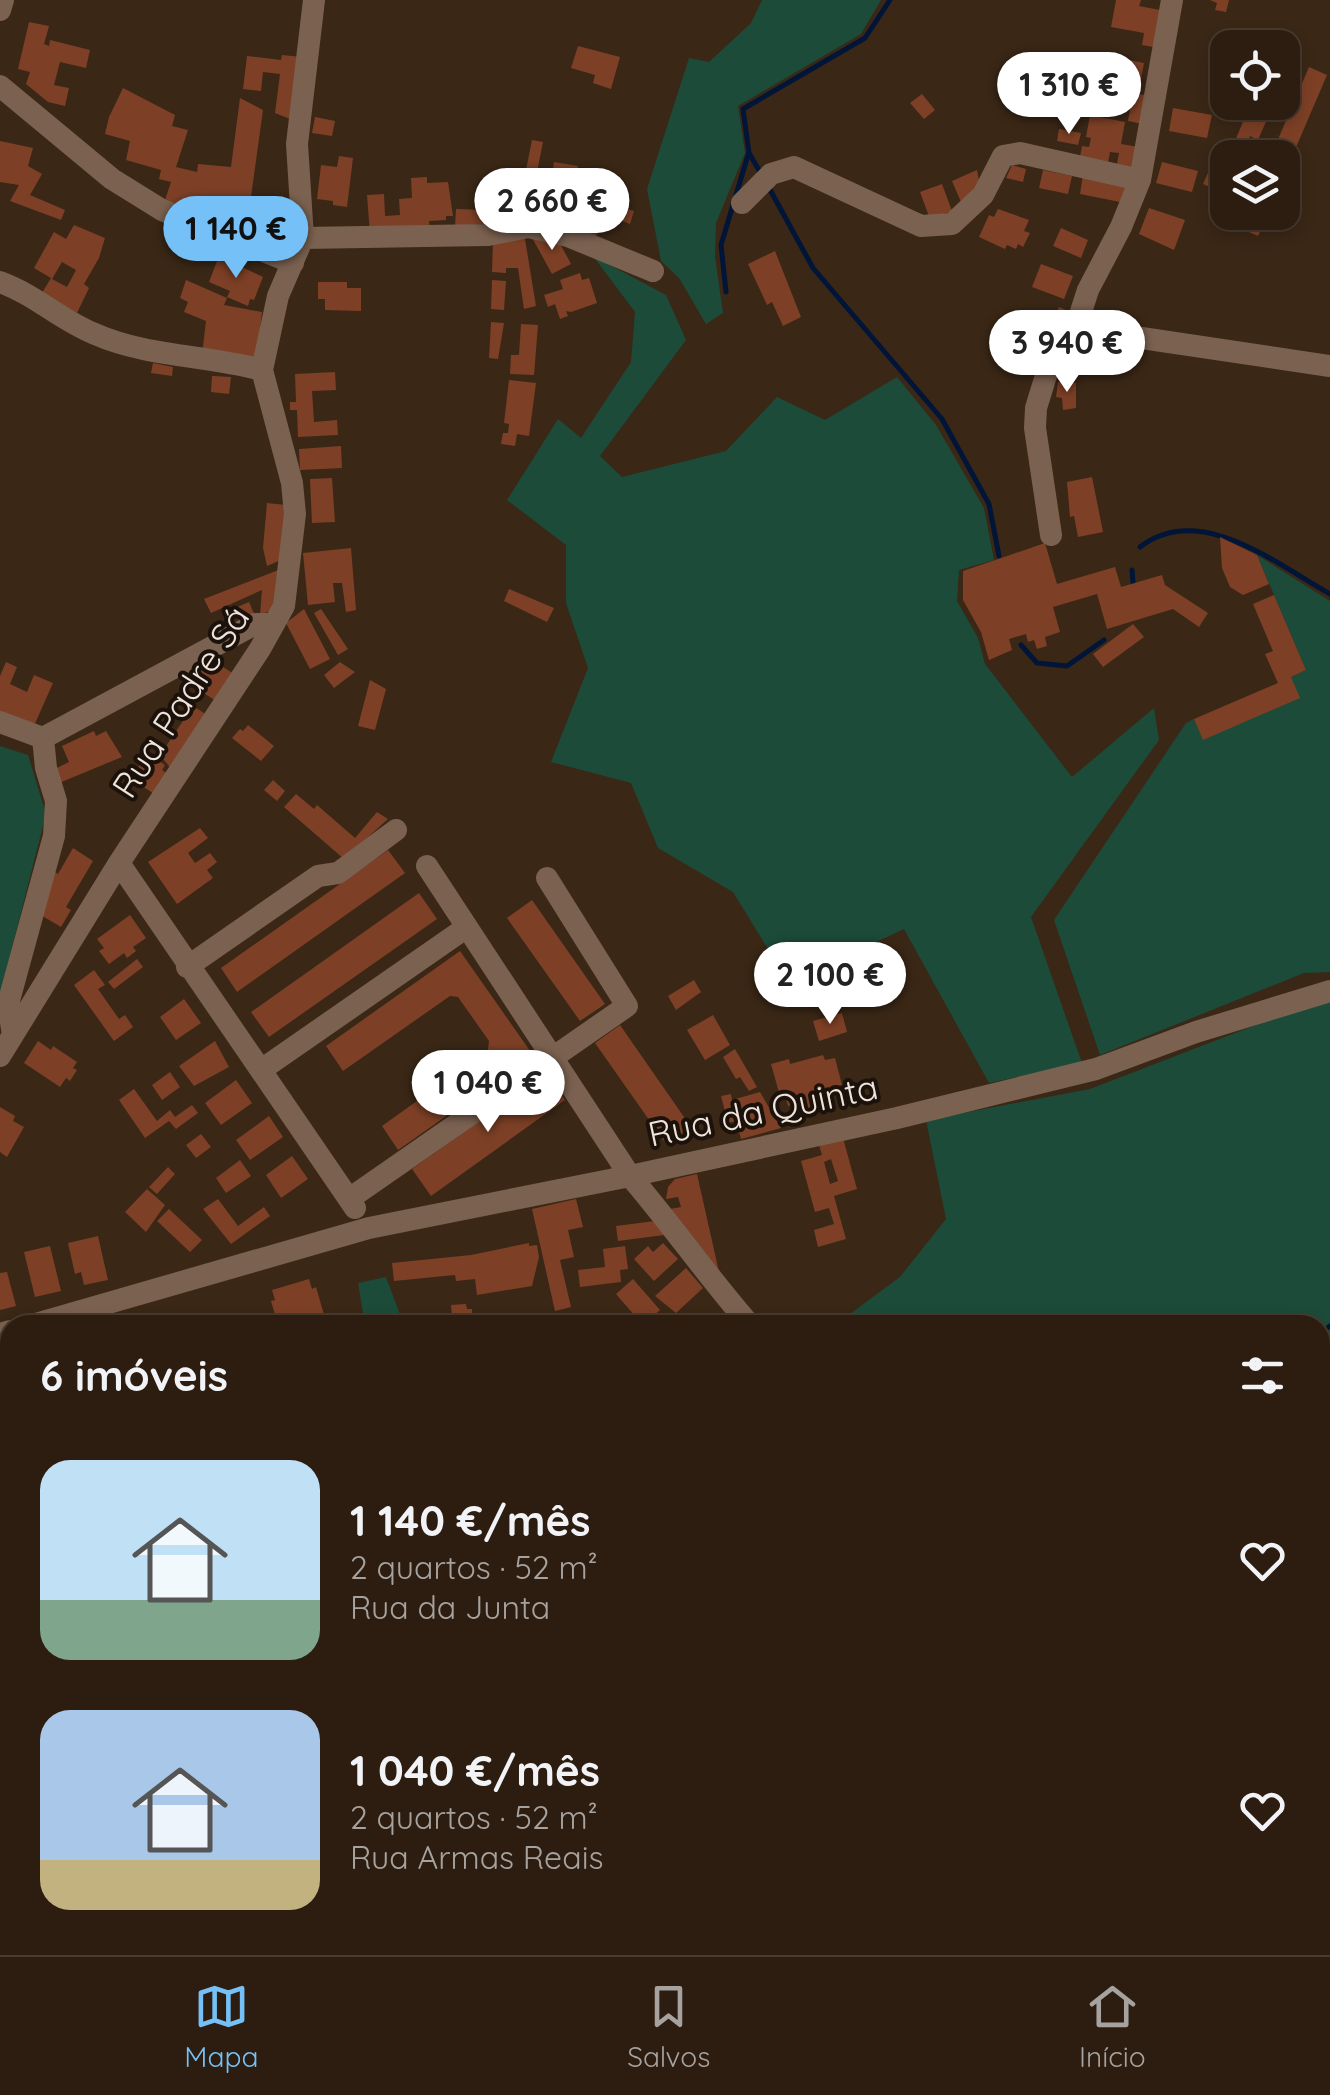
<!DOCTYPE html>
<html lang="pt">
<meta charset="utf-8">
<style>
:root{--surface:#2c1d10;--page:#342619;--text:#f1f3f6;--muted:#a6a29f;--line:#483b30;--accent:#75c0f6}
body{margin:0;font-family:Quicksand,sans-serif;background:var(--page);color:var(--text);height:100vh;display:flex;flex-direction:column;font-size:38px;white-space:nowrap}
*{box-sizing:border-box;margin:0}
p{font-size:32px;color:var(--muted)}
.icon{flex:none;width:55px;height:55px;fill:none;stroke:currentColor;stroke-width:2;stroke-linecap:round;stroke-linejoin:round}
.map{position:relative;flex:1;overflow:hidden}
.drawer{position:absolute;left:0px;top:1315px;width:1330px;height:640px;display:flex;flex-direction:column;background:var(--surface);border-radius:30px 30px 0 0;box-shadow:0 5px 15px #0003,0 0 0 2px var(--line)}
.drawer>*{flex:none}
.buttons{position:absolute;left:1210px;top:30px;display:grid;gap:20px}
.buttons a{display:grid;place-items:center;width:90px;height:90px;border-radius:20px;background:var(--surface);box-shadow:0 5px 15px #0003,0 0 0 2px var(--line);font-size:50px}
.price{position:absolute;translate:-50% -85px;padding:0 22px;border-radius:35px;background:#fff;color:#222;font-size:32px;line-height:65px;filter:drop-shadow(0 2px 5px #0008)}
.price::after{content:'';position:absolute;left:50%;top:60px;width:30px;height:22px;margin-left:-15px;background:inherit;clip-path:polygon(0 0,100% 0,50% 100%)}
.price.active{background:var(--accent);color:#111}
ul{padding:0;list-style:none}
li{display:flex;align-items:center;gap:30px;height:250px;padding:0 40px}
li span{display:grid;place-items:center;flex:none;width:280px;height:200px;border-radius:30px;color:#555}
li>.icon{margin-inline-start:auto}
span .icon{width:120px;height:120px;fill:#fffc;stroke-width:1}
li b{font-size:42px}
h2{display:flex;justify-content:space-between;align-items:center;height:120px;padding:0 40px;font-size:42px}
.dock{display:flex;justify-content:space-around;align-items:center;height:140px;border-top:2px solid var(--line);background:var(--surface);font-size:28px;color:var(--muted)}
.dock a{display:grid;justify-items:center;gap:5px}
.dock .active{color:var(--accent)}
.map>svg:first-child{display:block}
</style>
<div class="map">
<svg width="1330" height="1955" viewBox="0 0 1330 1955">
<rect width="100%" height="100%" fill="#3a2716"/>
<!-- green -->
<path fill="#1d4b39" d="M762,0H881L861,34L738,106L745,153L716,223L715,257L723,313L706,324L679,278L661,261L647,189L689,58L709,62L751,23Z
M593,256L666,295L686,340L600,456L622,477L726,451L777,397L825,420L897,377L936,425L984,508L994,560L959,570L957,601L978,638L985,664L1072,777L1154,708L1159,740L1031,917L1082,1063L989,1083L904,929L789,983L733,892L658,848L631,783L551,762L588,668L566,603V545L507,500L558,419L581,438L631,362L635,312Z
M1257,555L1330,601V972L1304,973L1100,1055L1054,920L1186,723L1194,719L1203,739L1291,677L1306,670Z
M0,746L28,755L46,814L0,995Z
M1330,1000V1955H45L59,1945H1320V1325H835L900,1277L946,1219L926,1120L1090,1089L1308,1005Z
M386,1277L404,1325H365L358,1283Z
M10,1450V1694L0,1696V1453Z"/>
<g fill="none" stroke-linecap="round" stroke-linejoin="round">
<!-- stream -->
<path stroke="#001538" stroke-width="5" d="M760,172L749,153L743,109L865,38L890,0
M768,186L813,268L942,419L989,504L999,556
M726,292L721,245L748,155
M1140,547C1200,501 1276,564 1330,594
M1132,570L1133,582
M1021,645L1037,663L1067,666L1104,640
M1320,1333L1330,1326
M939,1945L942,1955"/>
</g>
<!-- building -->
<path fill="#7d4026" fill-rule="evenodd" d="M1116,0H1141L1139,6L1160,10L1153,47L1142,45L1144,33L1111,27Z
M1210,0H1229L1226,12L1215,10L1217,3Z
M29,22L49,26L44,44L49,46L50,40L90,50L86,68L60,62L54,85L69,88L65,106L48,102L26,84L30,72L18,69Z
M578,46L620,57L611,89L593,83L595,75L571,68Z
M282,55L302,57L295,121L275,113L280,74L263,72L261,91L243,89L247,56L281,60Z
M1113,57L1144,63L1139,90L1107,84Z
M1309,67L1327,75L1282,180V158H1270Z
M123,88L175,115L172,126L188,130L176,167L197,172L198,164L231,167L240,98L263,110L249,211L253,212L245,237L163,206L171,182L159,179L161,170L126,160L130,141L105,134L109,117Z
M1118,90L1149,96L1143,124L1128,121L1130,110L1115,107Z
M922,94L935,110L924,119L910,103Z
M1251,102L1272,108L1258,140L1250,136L1243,151H1231Z
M1173,108L1212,115L1207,138L1169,131Z
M1090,115L1125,122L1121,144L1139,147L1133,174L1116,170L1119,153L1110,152L1107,169L1079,163L1082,146L1089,147L1091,138L1086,137Z
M315,117L335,121L332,136L312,133Z
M1059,129L1081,133L1078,145L1057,141Z
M532,140L543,142L536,177L525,175Z
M0,141L33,148L28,166L42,174L30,195L65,210L61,220L10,201L19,185L0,182Z
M339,156L353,158L347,207L333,205V201L317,199L321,165L337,167Z
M554,162L578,166L576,173L553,169Z
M1162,162L1198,171L1192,192L1156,183Z
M1012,165L1026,169L1023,182L1006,178Z
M1211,166L1228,173V195L1203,184Z
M977,170L980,186L961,202L952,181Z
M1043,170L1072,176L1068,194L1039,188Z
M583,175L590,178L576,217L559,211L555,222L536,215L545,192L562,198L566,186L577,190Z
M1083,175L1129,184L1125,203L1080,194Z
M427,177V183L448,182L453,216H446V220L429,221L430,231L370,234L367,195L384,194L385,216L400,215L399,199L412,198L411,178Z
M519,177L535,182L525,221L455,226L456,209L486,210L487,191H501V202H512Z
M942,184L952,211L930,219L920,192Z
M596,200L634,211L630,224L604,214L595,239L576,231L584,211L591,214Z
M273,202H295V247H272Z
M1228,204V212H1269L1258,236L1221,220Z
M1149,208L1185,220L1174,250L1139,234Z
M998,209L1029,220L1024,231L1030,233L1023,247L1018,244L1016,249L1007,245L1005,249L979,237L989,215L994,217Z
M74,225L105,238L99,258L84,284L89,288L77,313L42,293L51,278L34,268L54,232L66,239ZM62,262L76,270L67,287L52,279Z
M1061,228L1088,240L1081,258L1053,246Z
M530,234L557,238L571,264L552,274Z
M525,239L536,306L524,309L518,268H506V273L492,272L493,241Z
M775,251L801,317L783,326L772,302L767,305L748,264Z
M219,256L263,277L254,300L250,299L248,306L227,297L230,291L209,282Z
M1041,264L1073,276L1064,299L1032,287Z
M580,273L582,280L589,278L597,303L571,312L566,311L568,316L560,319L555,304L548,307L544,295L563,289L560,280Z
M186,280L227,298L224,305L262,312L256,365L202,355L206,321L184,312L188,302L180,298Z
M492,280L506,281L504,310L491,309Z
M318,282H347V288H361V311L325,310V299H318Z
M1059,307L1073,313L1056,349L1042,343Z
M491,322L504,323L498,359L489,358Z
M521,324L538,325L534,375L510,374L511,355H519Z
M153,363L173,367L172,376L151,373Z
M335,372L336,390L312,391L314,422L337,420L338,435L298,437L297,410H290V402H296L295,374Z
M212,376L231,377L229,394L211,392Z
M509,380L536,383L529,436L517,434L515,446L501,444L503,433H508L509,424L504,423Z
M1058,382L1076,383V408L1063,410L1062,398L1056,397Z
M341,446L342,468L300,470L299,449Z
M1092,477L1103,532L1078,537L1074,516L1070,517L1067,482Z
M332,478L335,522L312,523L310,479Z
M267,503L286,505L281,560L267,566L263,548Z
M1220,537L1257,555L1269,584L1243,595L1230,587L1222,568Z
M1045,543L1057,584L1115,567L1121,587L1162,575L1165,585L1208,613L1199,627L1173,609L1107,629L1097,594L1053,607L1060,632L1045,637L1047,646L1037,649L1034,640L1028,642L1026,634L1009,639L1012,650L989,660L981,632L963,600V571Z
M351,548L356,610L346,612L342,583H333L335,602L308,605L303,553Z
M281,569L277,608L260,615L262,590L211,613L204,599Z
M509,589L554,608L547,622L504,601Z
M1274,595L1306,670L1291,677L1300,698L1203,740L1194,719L1278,683L1265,654L1273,651L1253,604Z
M249,602L255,616L243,625L235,608Z
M304,609L330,659L310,669L286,623Z
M321,609L348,649L338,655L314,613Z
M1133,624L1144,637L1103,667L1093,654Z
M209,658L234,674L216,701L202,692L209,680L193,686L177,676Z
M6,662L17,667L10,684L27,692L34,675L53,683L33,728L0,713V676Z
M340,662L355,672L334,688L324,675Z
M370,680L386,689L375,730L358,726Z
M193,706L207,715L172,770L160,755Z
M248,725L274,746L261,761L232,738L240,729L243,731Z
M94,731L96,736L106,731L122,757L59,783L53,770L69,762L62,746Z
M147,753L165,765L162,770L169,775L156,795L131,779Z
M273,780L285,791L277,801L264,790Z
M296,794L314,809L317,805L355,838L377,812L388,819L344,859L284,807Z
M200,828L208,838L188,853L195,863L210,853L217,862L207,870L213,878L177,904L148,862Z
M73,848L93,861L66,907L71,910L61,927L39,914L53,871L58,874Z
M388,850L405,873L237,992L221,968Z
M419,893L437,919L269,1037L251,1012Z
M532,900L605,1004L580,1021L507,918Z
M130,915L146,938L133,947L136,951L127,958L124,953L109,964L99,951L104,948L97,939Z
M460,951L533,1055L398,1150L382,1126L488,1050L489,1041L458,997L450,996L343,1071L326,1046Z
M137,959L143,967L114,989L108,982Z
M94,970L105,985L98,989L119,1019L125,1015L133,1027L114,1041L74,985Z
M694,980L701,992L676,1010L668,996Z
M184,999L201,1023L176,1040L160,1017Z
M842,1013L847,1032L819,1041L813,1021Z
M713,1015L730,1045L705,1060L687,1030Z
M620,1025L691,1127L666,1144L595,1043Z
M38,1041L51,1050L53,1046L77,1062L73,1068L77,1070L70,1081L66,1078L60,1087L24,1063Z
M215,1041L229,1067L194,1086L179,1066Z
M735,1049L757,1087L749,1091L740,1077L736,1079L723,1057Z
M823,1055L825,1060L835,1058L842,1085L824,1090L829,1108L809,1114L805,1101L788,1106L785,1094L780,1096L771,1064L789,1059L790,1064Z
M170,1072L180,1087L162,1100L152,1085Z
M546,1074L565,1100L431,1196L412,1169Z
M236,1080L252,1103L221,1125L205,1103Z
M134,1089L157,1121L170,1110L175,1117L192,1105L198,1113L176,1129L169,1121L145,1138L119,1100Z
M760,1092L781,1128L741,1139L736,1121L728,1123L721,1096L731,1094L732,1100Z
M0,1107L15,1116L13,1121L24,1127L7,1157L0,1152Z
M269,1116L283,1137L250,1160L236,1140Z
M201,1134L211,1147L196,1158L186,1145Z
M843,1138L857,1189L834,1196L846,1239L818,1247L814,1230L834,1224L829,1208L815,1212L801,1161L822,1155L819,1145ZM831,1159L838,1181L830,1184L824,1162Z
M292,1156L308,1179L281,1198L266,1175Z
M240,1160L251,1176L226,1193L216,1178Z
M168,1167L175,1174L157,1194L149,1187Z
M697,1174L719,1272L670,1209L681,1207L678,1197L666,1199L668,1187L675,1179Z
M147,1189L165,1205L146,1232L125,1212Z
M218,1199L238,1226L264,1207L270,1216L231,1244L203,1209Z
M576,1199L583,1227L568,1230L574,1257L560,1260L571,1307L555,1311L532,1209Z
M169,1209L202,1240L190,1252L157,1221Z
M663,1220L672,1234L618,1241L616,1226Z
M98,1236L108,1280L84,1285L81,1272L75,1274L68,1243Z
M529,1243V1246L537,1245L539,1257L532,1286L477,1295L475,1279L456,1281L455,1275L394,1281L392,1263L471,1255Z
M663,1243L678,1259L654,1281L634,1259L648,1246L653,1252Z
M50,1246L61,1291L35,1297L24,1252Z
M625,1246L628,1269L620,1270L621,1282L580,1287L578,1270L605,1267L603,1249Z
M686,1268L703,1288L676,1313L655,1296Z
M7,1272L16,1306L0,1310V1273Z
M309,1279L312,1289L316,1287L327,1325H278L271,1301L275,1300L272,1290Z
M633,1279L660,1310L646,1323L638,1313L635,1316L616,1294Z
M466,1304L467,1309H472L473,1324L430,1325L429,1320L452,1318L451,1305Z
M562,1314L602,1316L601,1325H561Z"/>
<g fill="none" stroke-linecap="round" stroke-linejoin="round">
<!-- minor -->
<path stroke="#7b6150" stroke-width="22" d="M0,10L3,0
M0,86L112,179L162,210L293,263
M742,203L771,174L794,167L921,226L952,224L983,195L1003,156L1020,153L1140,180
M303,238L488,235L528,227L568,236L653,271
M0,282C36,295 60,320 95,334C147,357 207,355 262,370
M1078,321L1108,333L1330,366
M1051,535L1035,428L1036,408L1048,369L1078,321L1088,290L1121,227L1140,180L1172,0
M0,722L43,738L255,624H274
M119,863L355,1208
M427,866L630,1176C672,1225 708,1277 750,1325
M187,967L318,876L338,873L396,830
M13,1035L8,1004L54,836L56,801L46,768L43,738
M0,1056L119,863L260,649L284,606L295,514L292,483L262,370L278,296L303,238L297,144L314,0
M261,1070L467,927
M349,1199L627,1006L547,878
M32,1325L369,1228L630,1176L897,1118L1096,1069L1196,1032L1330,991
M0,1334L10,1331"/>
</g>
<g text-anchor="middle" stroke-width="8" stroke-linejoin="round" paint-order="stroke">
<!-- street labels -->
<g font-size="35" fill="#f0e3d9" stroke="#1b120b">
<text transform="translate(181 702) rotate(-57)" y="12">Rua Padre Sá</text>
<text transform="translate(763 1111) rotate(-12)" y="12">Rua da Quinta</text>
</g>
</g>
</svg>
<div class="buttons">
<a><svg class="icon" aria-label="locate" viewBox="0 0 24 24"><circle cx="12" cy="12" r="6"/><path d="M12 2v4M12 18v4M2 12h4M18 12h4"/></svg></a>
<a><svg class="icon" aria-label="layers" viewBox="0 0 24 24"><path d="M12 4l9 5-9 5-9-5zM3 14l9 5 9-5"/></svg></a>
</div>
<b class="price" style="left:1069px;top:137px">1 310 €</b>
<b class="price" style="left:552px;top:253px">2 660 €</b>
<b class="price active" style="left:236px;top:281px">1 140 €</b>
<b class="price" style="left:1067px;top:395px">3 940 €</b>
<b class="price" style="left:830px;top:1027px">2 100 €</b>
<b class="price" style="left:488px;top:1135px">1 040 €</b>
<section class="drawer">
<h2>6 imóveis<svg class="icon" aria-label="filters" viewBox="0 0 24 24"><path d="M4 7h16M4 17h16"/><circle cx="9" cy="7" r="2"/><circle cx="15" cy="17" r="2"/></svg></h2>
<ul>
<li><span style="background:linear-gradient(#bfe0f5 70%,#7fa58c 0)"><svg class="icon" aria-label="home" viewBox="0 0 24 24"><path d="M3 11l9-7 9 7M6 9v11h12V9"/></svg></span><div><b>1 140 €/mês</b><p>2 quartos · 52 m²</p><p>Rua da Junta</p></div><svg class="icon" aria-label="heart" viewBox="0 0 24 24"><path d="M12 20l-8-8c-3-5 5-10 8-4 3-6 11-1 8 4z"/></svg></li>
<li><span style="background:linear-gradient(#a9c7e8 75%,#c2b280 0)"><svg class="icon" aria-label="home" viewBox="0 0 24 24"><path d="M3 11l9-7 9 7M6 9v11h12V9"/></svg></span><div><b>1 040 €/mês</b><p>2 quartos · 52 m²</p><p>Rua Armas Reais</p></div><svg class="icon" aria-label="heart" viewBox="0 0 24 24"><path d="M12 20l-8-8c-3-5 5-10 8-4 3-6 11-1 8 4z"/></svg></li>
</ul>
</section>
</div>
<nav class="dock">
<a class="active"><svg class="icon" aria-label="map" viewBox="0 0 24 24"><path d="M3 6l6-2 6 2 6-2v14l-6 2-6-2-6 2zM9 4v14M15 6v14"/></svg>Mapa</a>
<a><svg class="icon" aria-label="saved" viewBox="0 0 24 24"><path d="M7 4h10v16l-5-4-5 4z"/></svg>Salvos</a>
<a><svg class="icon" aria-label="home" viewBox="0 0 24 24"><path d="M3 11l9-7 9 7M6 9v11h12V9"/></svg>Início</a>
</nav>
